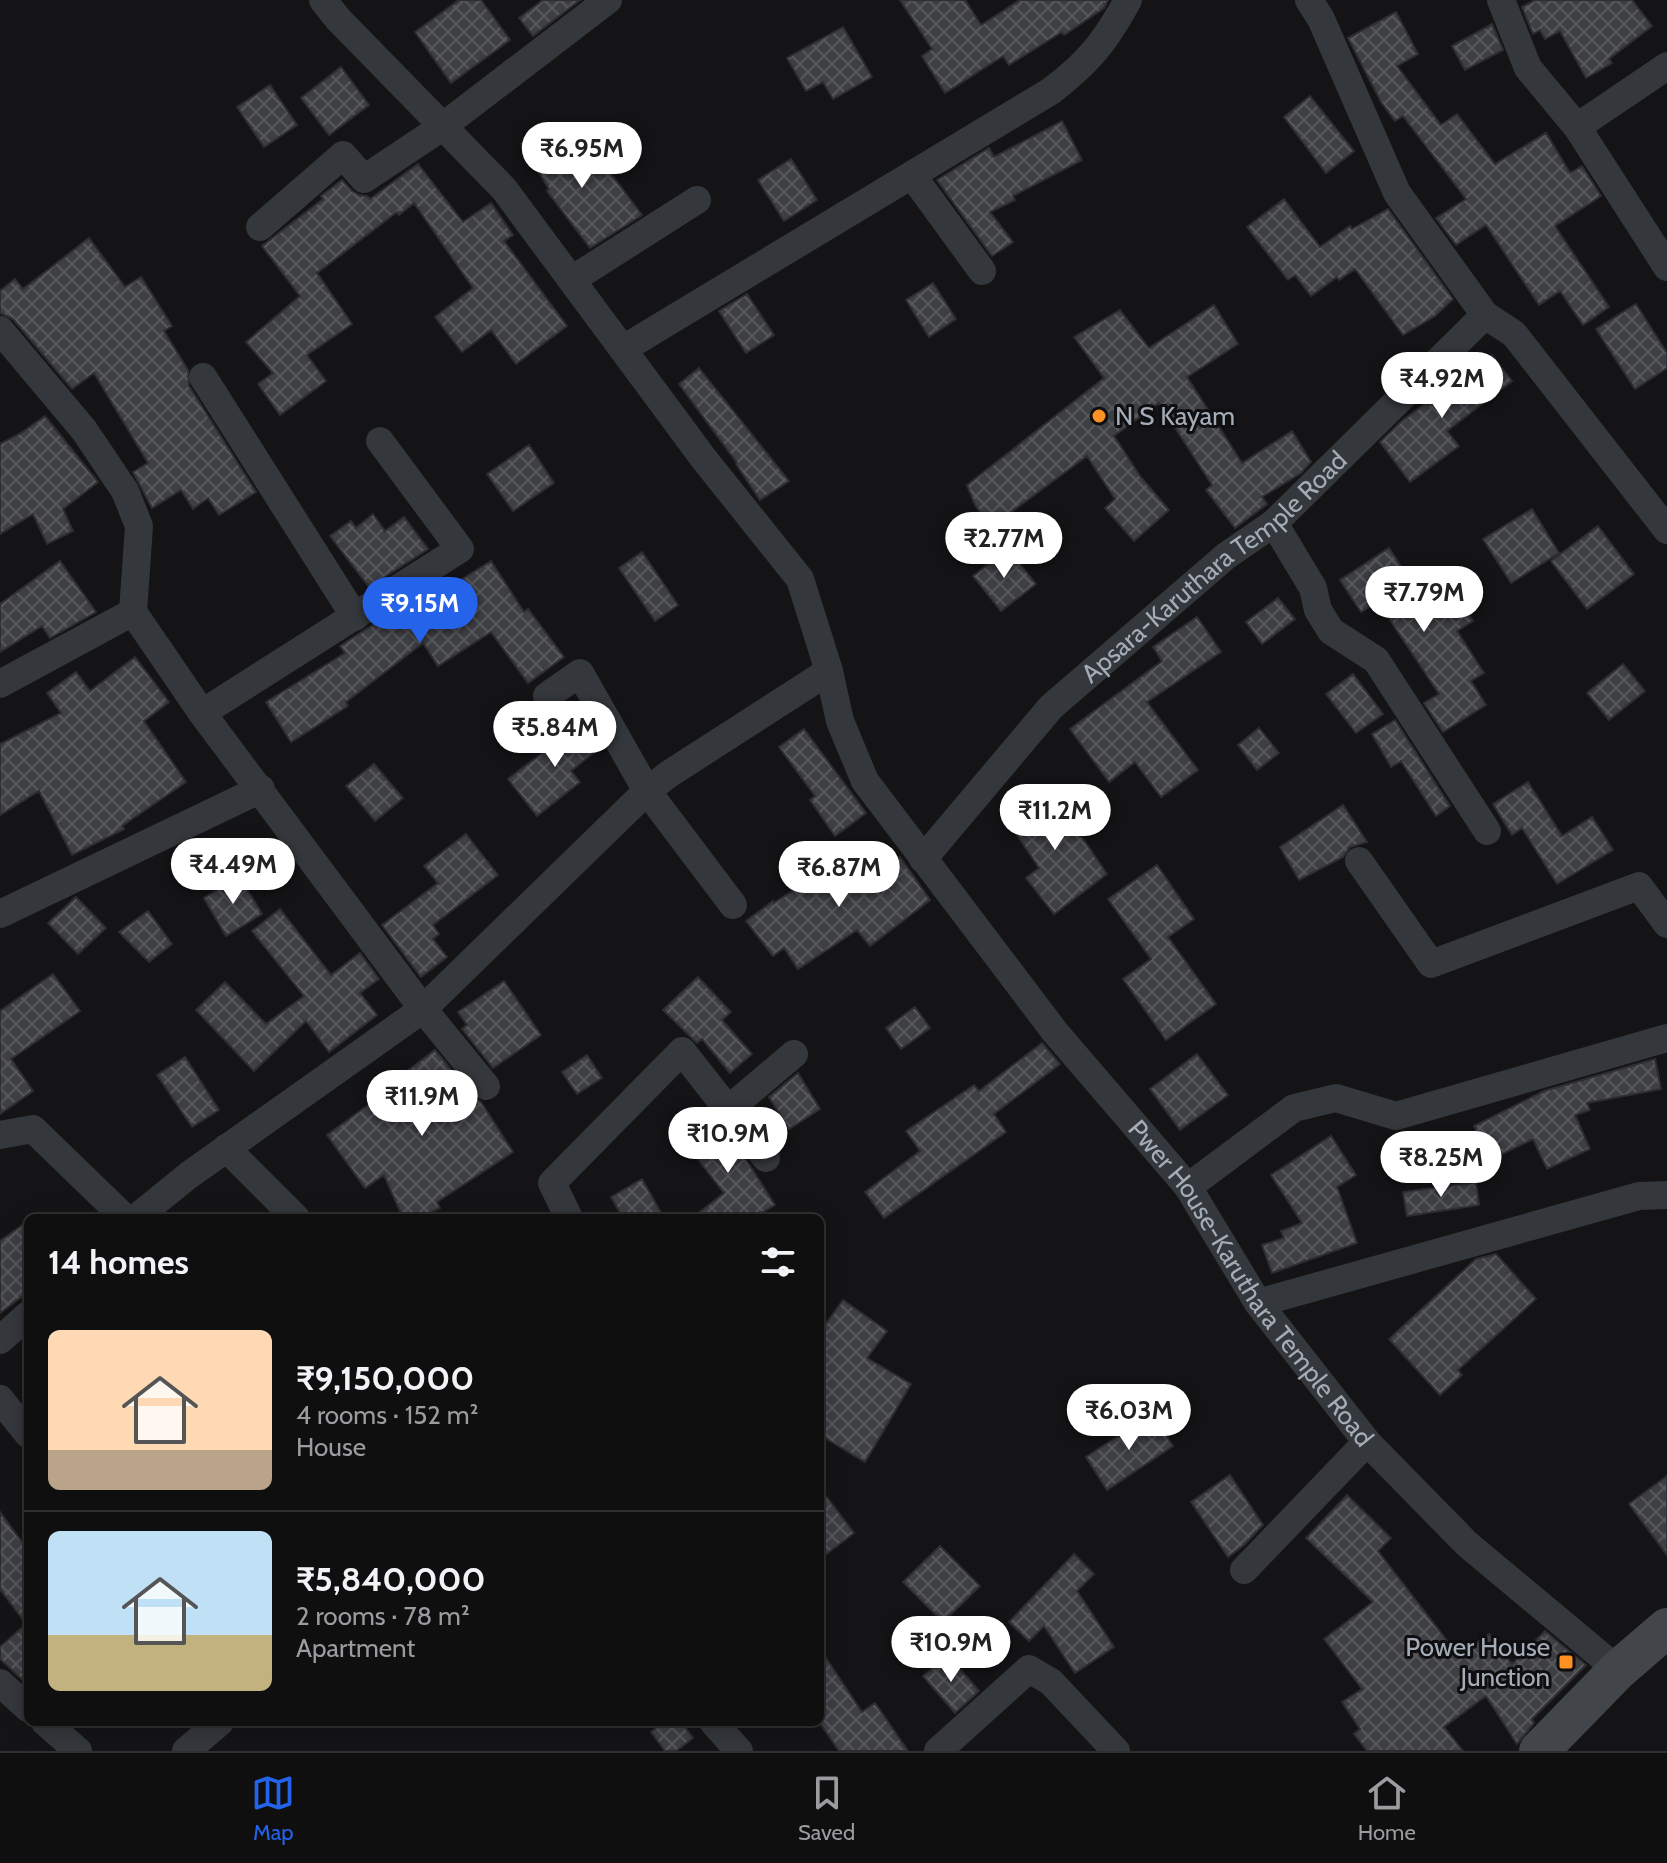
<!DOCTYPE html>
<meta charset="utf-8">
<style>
:root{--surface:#0f0f10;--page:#181819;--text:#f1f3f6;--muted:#9b9c9f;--line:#2f2f30;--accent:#2563eb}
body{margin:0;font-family:Cabin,sans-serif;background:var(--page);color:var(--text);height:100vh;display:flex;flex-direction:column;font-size:30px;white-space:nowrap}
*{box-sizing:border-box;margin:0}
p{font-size:26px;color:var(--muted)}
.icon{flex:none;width:44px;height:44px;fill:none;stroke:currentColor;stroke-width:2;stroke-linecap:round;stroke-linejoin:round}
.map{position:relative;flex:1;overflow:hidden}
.drawer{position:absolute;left:24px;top:1214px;width:800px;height:512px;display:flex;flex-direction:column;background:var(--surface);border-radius:12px;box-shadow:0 4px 20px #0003,0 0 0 2px var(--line)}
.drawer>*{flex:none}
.price{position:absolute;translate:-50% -68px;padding:0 18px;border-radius:28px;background:#fff;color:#222;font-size:26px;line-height:52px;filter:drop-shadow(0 2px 4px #0008)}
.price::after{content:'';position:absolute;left:50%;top:48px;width:24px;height:18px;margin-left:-12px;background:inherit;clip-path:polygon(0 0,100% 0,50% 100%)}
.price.active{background:var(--accent);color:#fff}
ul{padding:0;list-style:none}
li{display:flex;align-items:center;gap:24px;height:200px;padding:0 24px}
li+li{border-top:2px solid var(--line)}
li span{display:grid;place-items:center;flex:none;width:224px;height:160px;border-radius:12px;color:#555}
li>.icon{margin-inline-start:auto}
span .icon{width:96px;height:96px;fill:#fffc;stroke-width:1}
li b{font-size:34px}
h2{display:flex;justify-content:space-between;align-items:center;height:96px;padding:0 24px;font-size:34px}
.menu{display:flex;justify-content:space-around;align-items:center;height:112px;border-top:2px solid var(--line);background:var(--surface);font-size:22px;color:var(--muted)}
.menu a{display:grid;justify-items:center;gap:4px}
.menu .active{color:var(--accent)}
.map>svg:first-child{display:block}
</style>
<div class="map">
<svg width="1667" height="1751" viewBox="0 0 1667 1751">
<defs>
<pattern id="building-cross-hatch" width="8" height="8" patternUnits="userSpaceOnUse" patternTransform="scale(2)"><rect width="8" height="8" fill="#3e3f43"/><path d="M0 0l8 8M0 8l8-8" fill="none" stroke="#57585c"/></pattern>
</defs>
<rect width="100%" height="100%" fill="#141416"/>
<!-- building -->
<path fill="url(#building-cross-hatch)" stroke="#2e2e32" stroke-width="2" d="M459,0H481L510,40L451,83L415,32Z
M543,0H580L533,36L519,18Z
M900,0H965L981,25L1020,0H1108L1104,8L1064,35L1062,32L1009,65L1003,56L945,93L922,56L932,49Z
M1535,0H1632L1652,26L1609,59L1612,63L1586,78L1560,31L1545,39L1540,30L1533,34L1522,7Z
M1396,12L1418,54L1397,66L1441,125L1457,114L1495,164L1546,133L1570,173L1582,166L1601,196L1555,226L1609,307L1583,325L1560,291L1539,305L1486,225L1456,245L1436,218L1466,199L1403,116L1395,121L1381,102L1348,38Z
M1492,24L1503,50L1465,70L1452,46Z
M843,27L872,77L833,99L823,82L806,91L787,58Z
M341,67L369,105L329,135L301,98Z
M270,85L297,125L264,147L237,107Z
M1310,96L1354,151L1326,173L1284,117Z
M1062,121L1082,160L1013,196L1015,200L990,212L1013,242L992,256L937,180L989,148L994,157Z
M547,128L574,171L596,154L642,215L590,248L547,191L549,189L521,144Z
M791,159L817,200L784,221L758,180Z
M418,164L463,222L491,203L513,235L504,241L567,326L516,364L491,330L462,352L435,317L473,288L414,203L399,215L397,212L317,273L352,324L307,355L326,381L280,415L258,384L273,373L246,342L300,296L262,246L323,199L321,196L342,180L352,191L359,195L367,196L370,199Z
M1284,199L1320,247L1350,226L1352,229L1388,209L1453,299L1435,316L1403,335L1355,269L1339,280L1337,277L1311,296L1295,275L1288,280L1247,227Z
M89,238L125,287L141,277L172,326L164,331L188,370L189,386L256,492L219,515L208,498L193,509L181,490L152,508L133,472L148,463L94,373L72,389L13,319L0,313V291L15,279L23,289Z
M933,283L956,319L929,337L906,300Z
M747,294L774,335L746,353L719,311Z
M1636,304L1667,353V368L1635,389L1596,329Z
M1214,305L1238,344L1187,377L1242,463L1292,431L1311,462L1301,473L1262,497L1267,504L1235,528L1206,490L1212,485L1159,403L1114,436L1140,476L1169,510L1134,541L1105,508L1115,499L1087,456L991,527L975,505L967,485L1104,378L1074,337L1120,310L1149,348Z
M1492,355L1512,381L1447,431L1459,446L1410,482L1380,442L1402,421L1426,403L1428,405Z
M699,368L789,481L760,500L736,464L737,463L679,384Z
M45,416L98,482L63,509L73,531L47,544L33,514L0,534V444L21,433Z
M529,445L554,483L513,511L487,474Z
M1532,509L1559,553L1511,583L1483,539Z
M373,514L385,531L404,517L428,549L369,587L330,536L351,521L356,528Z
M1598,526L1634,574L1587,609L1551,561Z
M1389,548L1425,603L1451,586L1473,621L1457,631L1484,673L1471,681L1486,705L1443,732L1424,703L1439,694L1378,602L1361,612L1340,580Z
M1008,549L1036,584L1001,611L973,576Z
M642,552L678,605L655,621L619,568Z
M60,561L96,612L50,638L42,626L0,652V604Z
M491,561L524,612L528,609L564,657L528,683L491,632L438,666L423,643L346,702L348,706L291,742L266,702L345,653L340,646L448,577L454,584Z
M1278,598L1295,619L1262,644L1246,622Z
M1197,617L1221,652L1147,702L1198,770L1161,797L1135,762L1109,782L1070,729L1162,661L1153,647Z
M135,657L169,702L144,721L186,782L122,826L124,829L72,855L39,791L0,815V744L61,713L47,693L76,672L90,691Z
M1623,664L1645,691L1609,720L1587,693Z
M1353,674L1383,714L1356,733L1326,694Z
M587,719L602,746L571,771L580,782L537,816L508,779Z
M1395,720L1450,806L1436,816L1401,761L1391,767L1372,734Z
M1259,728L1279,753L1257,770L1238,745Z
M804,729L866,813L835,836L810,800L815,796L779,747Z
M374,764L403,798L375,821L346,786Z
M1528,782L1562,836L1592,817L1613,850L1557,884L1522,828L1512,835L1493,804Z
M1049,789L1107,874L1054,914L1026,878L1039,868L1005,817Z
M1343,805L1367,842L1350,847L1343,857L1299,880L1280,847Z
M466,834L498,875L433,925L439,934L433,939L447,957L421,977L382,925L438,883L424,866Z
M855,849L873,877L900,857L930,900L870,946L857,930L798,969L784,948L773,956L746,921L773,901L774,903Z
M1157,865L1194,919L1168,937L1216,1004L1166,1040L1123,979L1151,959L1108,899Z
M239,876L262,914L226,936L204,898Z
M76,897L106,928L78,954L48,923Z
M280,909L331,975L360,953L379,979L360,993L377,1015L329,1052L306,1021L254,1071L196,1010L225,982L266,1024L304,996L252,931Z
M148,911L172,944L149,962L119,932Z
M53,974L80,1011L11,1059L33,1091L0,1114V1011Z
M698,977L731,1012L722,1020L752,1054L730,1073L702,1039L697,1043L663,1010Z
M504,981L541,1035L493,1068L462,1029L467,1025L458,1012Z
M915,1007L930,1028L901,1049L886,1028Z
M1042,1043L1060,1064L994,1114L1006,1132L884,1218L865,1192L920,1151L906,1131L974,1085L979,1091Z
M435,1050L473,1097L481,1102L513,1152L437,1202L440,1208L418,1218H403L384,1175L365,1188L327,1135L397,1084L394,1081Z
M1197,1054L1228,1095L1180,1130L1150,1089Z
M587,1055L602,1078L577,1094L562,1072Z
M185,1057L219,1110L192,1127L157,1075Z
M1655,1059L1661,1089L1587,1103L1590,1110L1575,1115L1590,1149L1547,1169L1533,1139L1490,1160L1474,1126L1544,1091Z
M798,1073L820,1109L789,1129L769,1097Z
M712,1117L747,1161L775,1205L753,1218H692L724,1193L683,1140Z
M1331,1136L1356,1175L1337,1187L1357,1243L1272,1273L1262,1245L1284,1238L1281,1231L1302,1223L1271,1175Z
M642,1179L664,1218H623L611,1197Z
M1476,1182L1479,1205L1407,1216L1403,1192Z
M28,1221V1292L0,1313V1241Z
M1496,1254L1536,1299L1458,1370L1462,1375L1440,1395L1389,1339L1476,1259Z
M843,1300L887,1331L867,1358L911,1384L865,1462L820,1435V1332Z
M1152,1414L1173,1446L1107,1490L1086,1457Z
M1230,1475L1263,1525L1244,1545L1228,1557L1191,1502Z
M1667,1476V1555L1629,1504Z
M820,1488L854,1533L820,1559Z
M1347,1495L1391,1538L1378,1551L1459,1656L1489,1634L1512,1664L1545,1631L1586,1665L1532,1719L1534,1723L1517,1744L1486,1696L1444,1727L1463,1751H1367L1354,1734L1360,1729L1342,1702L1362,1689L1324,1639L1373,1602L1306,1538Z
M0,1512L28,1550V1685L0,1659V1647L26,1624L0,1589Z
M940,1546L980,1586L943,1622L903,1582Z
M1074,1554L1094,1574L1077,1591L1114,1647L1075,1673L1044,1626L1029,1641L1009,1622Z
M820,1649L862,1712L875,1703L908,1751H839L820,1723Z
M948,1655L979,1691L955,1713L923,1676Z
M664,1722H681L693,1738L676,1751H665L651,1732Z"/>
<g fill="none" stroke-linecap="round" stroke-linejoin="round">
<!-- street -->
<g stroke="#34373b" stroke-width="28">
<path d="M323,0L338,19L504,189L704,459L800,579L829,671"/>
<path d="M1309,0L1321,19L1397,193L1485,315"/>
<path d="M1501,0L1528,68L1577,127L1667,267"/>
<path d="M1577,127L1667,66"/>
<path d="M912,175L982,271"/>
<path d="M260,227L343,155L364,179L442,127L608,0"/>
<path d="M573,279L697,200"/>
<path d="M0,330L84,430L125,491L139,526L133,612L202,713L423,1009L486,1086"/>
<path d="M623,349L1051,91C1089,62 1105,42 1128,0"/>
<path d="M203,377L355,617"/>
<path d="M1274,523L1313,588L1318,610L1331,631L1376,660L1487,831"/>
<path d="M0,684L133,612"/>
<path d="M547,696L580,673L647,791L733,905"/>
<path d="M202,713L460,549L380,441"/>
<path id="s1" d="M923,859L1051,707L1226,556L1274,523L1485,315L1514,334L1667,530"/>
<path d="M1359,861L1431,964L1639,886L1667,924"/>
<path d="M0,914L261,789"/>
<path d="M729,1109L794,1054"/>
<path d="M0,1135L33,1129L125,1218"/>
<path d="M226,1148L296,1218"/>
<path d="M1188,1187L1294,1108L1336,1098L1396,1116L1667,1038"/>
<path id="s2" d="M136,1218L189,1175L423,1009L647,791L669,774L829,671L840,721L865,781L1055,1032L1188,1187L1258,1303L1367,1442L1467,1544L1618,1670"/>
<path d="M569,1218L552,1183L682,1051L766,1158"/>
<path d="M1258,1303L1639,1196L1667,1195"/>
<path d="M0,1340L28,1315"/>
<path d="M0,1399L28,1434"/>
<path d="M1244,1570L1367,1442"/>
<path d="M0,1683L28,1708"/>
<path d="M45,1722L78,1751"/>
<path d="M713,1722L739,1751"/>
<path d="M186,1751L220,1722"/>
<path d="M938,1751L1029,1669L1051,1682L1116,1751"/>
</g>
<!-- secondary -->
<path stroke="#42464b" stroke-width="40" d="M1539,1751L1618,1670L1667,1628"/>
</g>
<!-- markers -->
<g fill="#ff9123" stroke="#0f0f11" stroke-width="3">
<circle cx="1099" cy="416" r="8"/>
<rect x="1558" y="1654" width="16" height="16" rx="4"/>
</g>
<g text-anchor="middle" stroke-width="6" stroke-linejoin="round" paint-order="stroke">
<!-- poi labels -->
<g font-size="26" fill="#a4adb7" stroke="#0f0f11" text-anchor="start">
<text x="1115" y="425">N S Kayam</text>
<text x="1550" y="1656" text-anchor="end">Power House<tspan x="1550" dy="30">Junction</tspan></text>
</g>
<!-- street labels -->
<g font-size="26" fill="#a4adb7" stroke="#0f0f11">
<text dy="9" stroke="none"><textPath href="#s1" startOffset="414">Apsara-Karuthara Temple Road</textPath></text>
<text dy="9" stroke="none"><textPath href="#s2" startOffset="1636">Pwer House-Karuthara Temple Road</textPath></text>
</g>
</g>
</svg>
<b class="price" style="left:582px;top:190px">₹6.95M</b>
<b class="price" style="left:1442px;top:420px">₹4.92M</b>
<b class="price" style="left:1004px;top:580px">₹2.77M</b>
<b class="price" style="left:1424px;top:634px">₹7.79M</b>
<b class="price active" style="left:420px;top:645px">₹9.15M</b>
<b class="price" style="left:555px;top:769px">₹5.84M</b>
<b class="price" style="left:1055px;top:852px">₹11.2M</b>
<b class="price" style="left:233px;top:906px">₹4.49M</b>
<b class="price" style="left:839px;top:909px">₹6.87M</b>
<b class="price" style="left:422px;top:1138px">₹11.9M</b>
<b class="price" style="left:728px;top:1175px">₹10.9M</b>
<b class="price" style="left:1441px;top:1199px">₹8.25M</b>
<b class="price" style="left:1129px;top:1452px">₹6.03M</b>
<b class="price" style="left:951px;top:1684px">₹10.9M</b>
<section class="drawer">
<h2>14 homes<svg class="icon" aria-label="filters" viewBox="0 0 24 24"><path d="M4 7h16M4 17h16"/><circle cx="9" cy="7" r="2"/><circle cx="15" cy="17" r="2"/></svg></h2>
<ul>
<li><span style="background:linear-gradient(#ffd9b3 75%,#b9a48a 0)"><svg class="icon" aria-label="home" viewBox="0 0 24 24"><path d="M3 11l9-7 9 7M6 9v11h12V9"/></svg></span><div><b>₹9,150,000</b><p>4 rooms · 152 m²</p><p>House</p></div></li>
<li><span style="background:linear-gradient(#bfe0f5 65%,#c2b280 0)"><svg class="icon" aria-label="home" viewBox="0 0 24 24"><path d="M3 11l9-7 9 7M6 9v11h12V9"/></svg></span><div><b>₹5,840,000</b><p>2 rooms · 78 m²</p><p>Apartment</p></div></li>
</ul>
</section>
</div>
<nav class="menu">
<a class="active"><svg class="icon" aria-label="map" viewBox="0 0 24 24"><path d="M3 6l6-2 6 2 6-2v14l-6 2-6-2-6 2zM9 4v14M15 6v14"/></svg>Map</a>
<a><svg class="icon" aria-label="saved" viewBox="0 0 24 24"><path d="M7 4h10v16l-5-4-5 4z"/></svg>Saved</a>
<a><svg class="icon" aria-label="home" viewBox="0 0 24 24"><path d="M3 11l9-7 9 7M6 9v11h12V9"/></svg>Home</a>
</nav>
